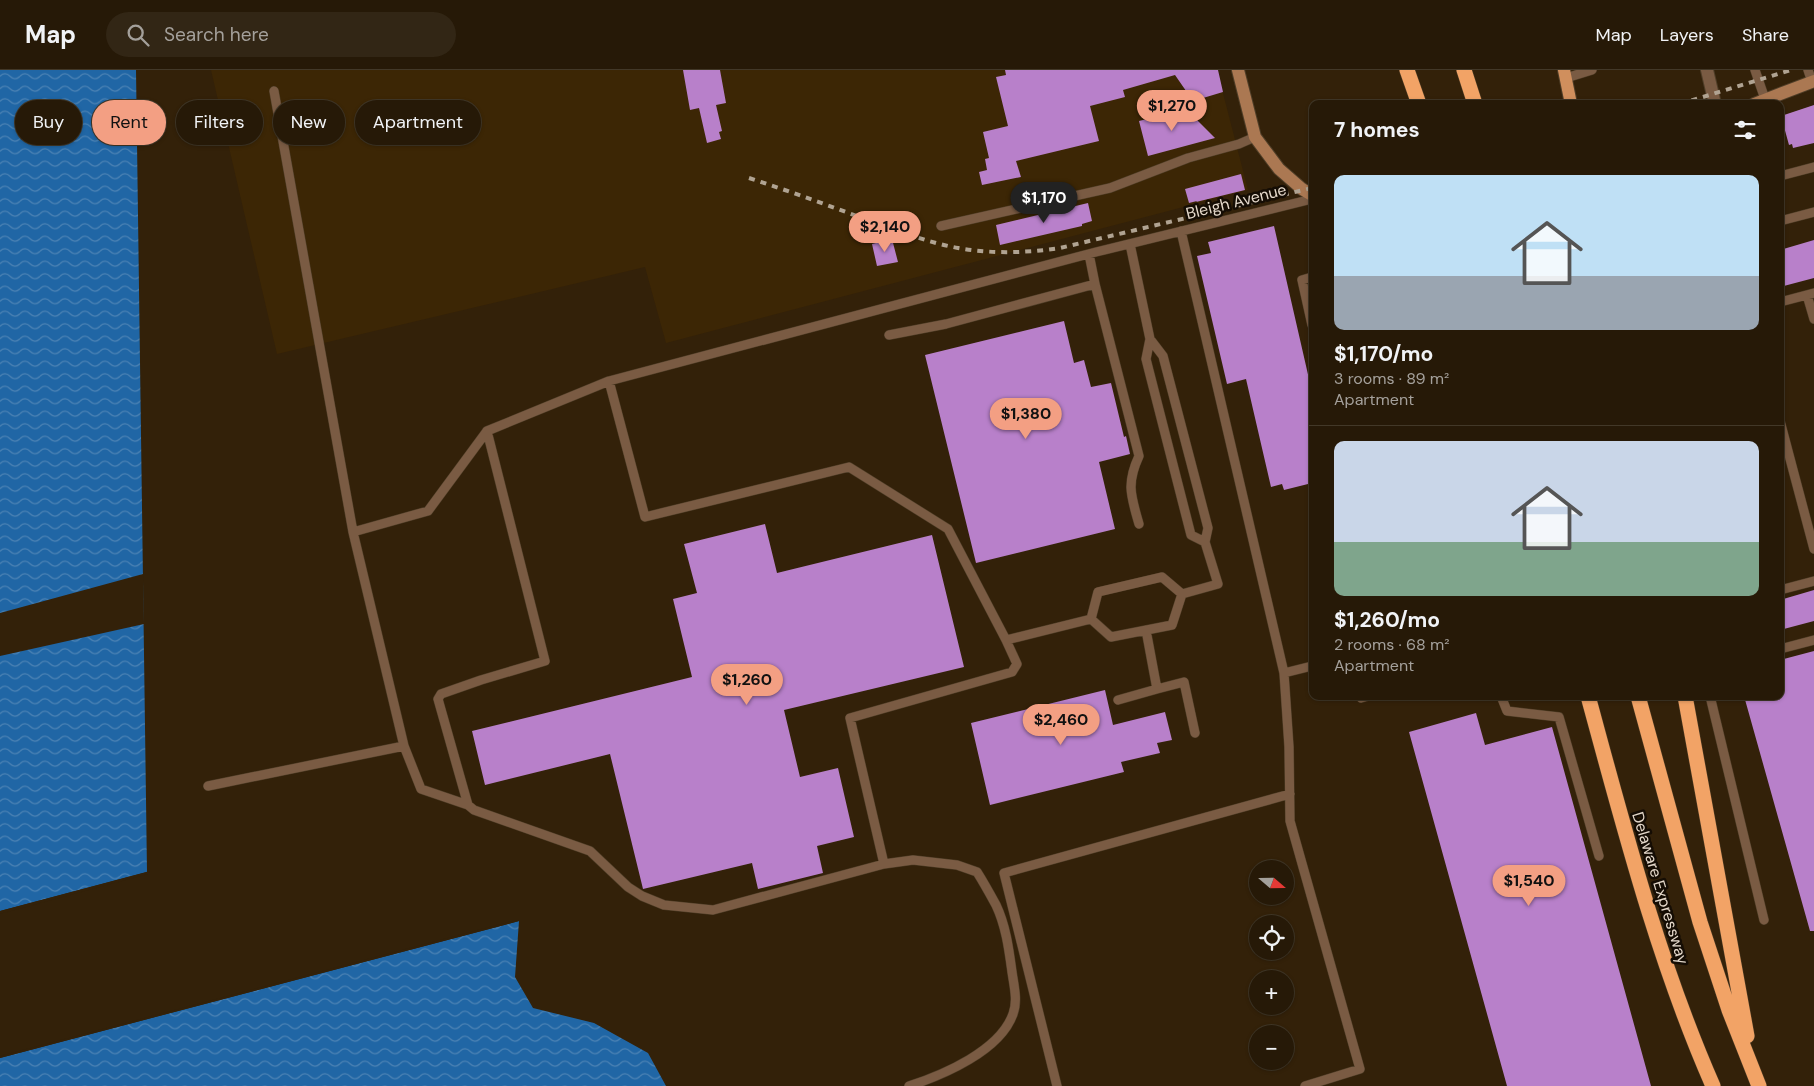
<!DOCTYPE html>
<meta charset="utf-8">
<style>
:root{--surface:#261907;--page:#322615;--text:#f1f3f6;--muted:#a4a09b;--line:#423828;--accent:#f39f83}
body{margin:0;font-family:"DM Sans",sans-serif;background:var(--page);color:var(--text);height:100vh;display:flex;flex-direction:column;font-size:19px;white-space:nowrap}
*{box-sizing:border-box;margin:0}
p{font-size:16px;color:var(--muted)}
.icon{flex:none;width:28px;height:28px;fill:none;stroke:currentColor;stroke-width:2;stroke-linecap:round;stroke-linejoin:round}
.map{position:relative;flex:1;overflow:hidden}
.panel{position:absolute;left:1309px;top:30px;width:475px;height:600px;display:flex;flex-direction:column;background:var(--surface);border-radius:10px;box-shadow:0 1px 4px #0004,0 0 0 1px var(--line)}
.panel>*{flex:none}
.top-card{position:absolute;left:15px;top:30px;width:475px;height:45px;display:flex;gap:10px}
.needle{width:32px;rotate:110deg}
.buttons{position:absolute;left:1249px;top:790px;display:grid;gap:10px}
.buttons a{display:grid;place-items:center;width:45px;height:45px;border-radius:50%;background:var(--surface);box-shadow:0 1px 4px #0004,0 0 0 1px var(--line);font-size:25px}
.price{position:absolute;translate:-50% -42px;padding:0 11px;border-radius:18px;background:var(--accent);color:#111;font-size:16px;line-height:32px;filter:drop-shadow(0 1px 2px #0008)}
.price::after{content:'';position:absolute;left:50%;top:30px;width:15px;height:11px;margin-left:-8px;background:inherit;clip-path:polygon(0 0,100% 0,50% 100%)}
.price.current{background:#222;color:#fff}
ul{padding:0;list-style:none}
li{display:grid;align-content:center;gap:10px;height:265px;padding:0 25px}
li+li{border-top:1px solid var(--line)}
li span{display:grid;place-items:center;height:155px;border-radius:10px;color:#555}
li>.icon{margin-inline-start:auto}
span .icon{width:90px;height:90px;fill:#fffc;stroke-width:1}
li b{font-size:21px}
h2{display:flex;justify-content:space-between;align-items:center;height:60px;padding:0 25px;font-size:21px}
.pill{padding:0 18px;border-radius:22px;background:var(--surface);box-shadow:0 1px 4px #0004,0 0 0 1px var(--line);font-size:18px;line-height:45px}
.pill.current{background:var(--accent);color:#111}
header{display:flex;align-items:center;gap:30px;box-sizing:border-box;height:70px;padding:0 25px;background:var(--surface);border-bottom:1px solid var(--line)}
header strong{font-size:24px}
nav{display:flex;gap:28px;margin-inline-start:auto;font-size:18px}
.search{width:350px;height:45px;background:var(--page);display:flex;align-items:center;gap:12px;box-sizing:border-box;padding:0 18px;border-radius:28px;color:var(--muted);font-size:19px}
.map>svg:first-child{display:block}
</style>
<header>
<strong>Map</strong>
<div class="search"><svg class="icon" aria-label="search" viewBox="0 0 24 24"><circle cx="10" cy="10" r="6"/><path d="M15 15l6 6"/></svg>Search here</div>
<nav><a>Map</a><a>Layers</a><a>Share</a></nav>
</header>
<div class="map">
<svg width="1814" height="1016" viewBox="0 0 1814 1016">
<defs>
<pattern id="water-waves" width="16" height="10" patternUnits="userSpaceOnUse" patternTransform="scale(1.25)"><rect width="16" height="10" fill="#2066a5"/><path d="M0 5q4-4 8 0t8 0" fill="none" stroke="#4b82b4"/></pattern>
</defs>
<rect width="100%" height="100%" fill="#332109"/>
<!-- built -->
<path fill="#3c2605" d="M211,0H1217L1248,120L666,273L645,197L277,284Z"/>
<!-- water -->
<path fill="url(#water-waves)" d="M0,0H136L147,802L0,841Z
M519,851L515,907L533,938L594,953L648,983L666,1016H0V988Z"/>
<!-- pier -->
<path fill="#332109" d="M143,504L144,554L0,586V543Z
M150,801L148,804L0,844V841Z
M516,850L519,851L0,988V986Z"/>
<!-- building -->
<path fill="#b880ca" d="M683,0H720L726,33L716,35L722,61L719,62L721,69L707,73L699,38L690,40Z
M1005,0H1218L1223,22L1193,31L1175,5L1123,20L1125,27L1090,36L1099,71L1016,91L1021,107L982,115L979,102L987,100L985,89L989,88L983,62L1008,56L996,7L1006,5Z
M1814,35V73L1793,78L1792,74L1789,75L1781,46Z
M1186,39L1215,68L1148,86L1139,51Z
M1241,104L1245,120L1196,132L1197,131L1189,133L1185,119Z
M1088,133L1092,151L1082,154V156L1000,175L996,155Z
M1274,156L1312,322V413L1284,420L1282,414L1271,417L1246,309L1227,314L1197,186L1211,183L1208,172Z
M892,169L898,192L877,196L872,174Z
M1814,170V208L1780,217V180Z
M1064,251L1074,293L1084,290L1091,317L1111,313L1124,367L1126,366L1130,384L1099,392L1115,459L976,493L925,285Z
M765,454L777,503L932,465L964,597L784,640L800,707L838,698L854,767L817,776L823,803L758,819L752,793L643,819L610,684L485,715L472,661L692,607L673,529L697,523L684,474Z
M1814,520V551L1780,560V530Z
M1814,581V861H1810L1744,626H1780V590Z
M1105,620L1113,655L1165,642L1172,670L1157,673L1160,683L1121,692L1124,702L990,735L971,653Z
M1476,643L1485,675L1552,657L1651,1016H1507L1409,662Z"/>
<g fill="none" stroke-linecap="round" stroke-linejoin="round">
<defs>
<path id="service" d="M1755,0L1765,29
M1808,0L1812,12
M1566,8L1592,0
M274,21L353,462L428,441L487,361
M1780,106L1814,97
M1780,151L1814,142
M941,156L1110,118L1188,88L1239,74L1255,67
M1181,161L1284,603L1312,596
M1130,174L1150,269L1146,289L1191,465L1205,472L1208,458L1163,286L1150,269
M1312,207L1302,210L1312,255
M1095,214L1139,386C1126,414 1131,426 1139,454
M1807,225L1814,249
M1780,232L1814,223
M889,265L946,254L1095,214L1089,184
M609,311L1096,182L1312,129
M1780,351L1814,479
M1780,520L1814,511
M1182,524L1218,514L1205,472
M1091,549L1111,567L1172,555L1182,524
M1091,549L1098,522L1162,507L1182,524
M1146,560L1157,619L1184,612L1195,663
M1006,570L948,459L849,397L645,447L609,311L487,361L545,591L481,610L441,624L438,629L468,735L474,740L590,781L628,817L642,826L664,835L713,840L884,794L850,648L1012,602L1017,594L1006,570L1091,549
M1780,579L1814,570
M1284,603L1289,677L1290,751L1360,999L1305,1016
M1501,626L1507,641L1559,647L1599,786
M1710,626L1764,850
M1361,628L1368,626
M1118,630L1157,619
M404,676L421,719L468,735
M208,716L404,676L353,462
M884,794L913,790L957,795L977,802C984,813 990,824 996,835C1006,856 1009,880 1012,902C1014,916 1018,931 1013,944C1000,981 943,1005 909,1016
M1057,1016L1004,803L1290,724"/>
<path id="minor" d="M1707,0L1715,34"/>
<path id="secondary" d="M1238,0L1255,67L1279,99L1302,119L1312,125
M1754,34L1814,11"/>
<path id="primary" d="M1564,0L1571,34"/>
<path id="motorway" d="M1407,0L1419,34
M1464,0L1475,34
M1588,626C1624,758 1658,891 1713,1016
M1638,626L1700,852L1729,940L1759,1016
M1685,626L1747,966"/>
</defs>
<!-- service casing -->
<use href="#service" stroke="#4f3e28" stroke-width="10"/>
<!-- minor casing -->
<use href="#minor" stroke="#4f3e28" stroke-width="14"/>
<!-- secondary casing -->
<use href="#secondary" stroke="#4f3e28" stroke-width="14"/>
<!-- primary casing -->
<use href="#primary" stroke="#4f3e28" stroke-width="14"/>
<!-- motorway casing -->
<use href="#motorway" stroke="#4f3e28" stroke-width="16"/>
<!-- service -->
<use href="#service" stroke="#7a5b43" stroke-width="9"/>
<!-- minor -->
<use href="#minor" stroke="#7a5b43" stroke-width="12"/>
<!-- secondary -->
<use href="#secondary" stroke="#ab7852" stroke-width="12"/>
<!-- primary -->
<use href="#primary" stroke="#d08f5d" stroke-width="12"/>
<!-- motorway -->
<use href="#motorway" stroke="#f2a366" stroke-width="15"/>
<!-- rail -->
<path stroke="#b0a392" stroke-width="4" stroke-dasharray="6 6" stroke-linecap="butt" d="M1680,34L1791,0
M749,108C792,122 833,137 875,153C902,162 930,173 958,178C992,184 1026,183 1060,178L1312,118"/>
</g>
<g text-anchor="middle" stroke-width="5" stroke-linejoin="round" paint-order="stroke">
<!-- street labels -->
<g font-size="16" fill="#e5d9cb" stroke="#150d04">
<text transform="translate(1236 131) rotate(-14)" y="6">Bleigh Avenue</text>
<text transform="translate(1661 818) rotate(73)" y="6">Delaware Expressway</text>
</g>
</g>
</svg>
<div class="buttons">
<a><svg class="needle" viewBox="-14 -14 28 28"><path d="M0-13l5 13h-10z" fill="#e53935"/><path d="M0 13l5-13h-10z" fill="#a4a09b"/></svg></a>
<a><svg class="icon" aria-label="locate" viewBox="0 0 24 24"><circle cx="12" cy="12" r="6"/><path d="M12 2v4M12 18v4M2 12h4M18 12h4"/></svg></a>
<a>+</a>
<a>−</a>
</div>
<b class="price" style="left:1172px;top:62px">$1,270</b>
<b class="price current" style="left:1044px;top:154px">$1,170</b>
<b class="price" style="left:885px;top:183px">$2,140</b>
<b class="price" style="left:1026px;top:370px">$1,380</b>
<b class="price" style="left:747px;top:636px">$1,260</b>
<b class="price" style="left:1061px;top:676px">$2,460</b>
<b class="price" style="left:1529px;top:837px">$1,540</b>
<div class="top-card">
<a class="pill">Buy</a>
<a class="pill current">Rent</a>
<a class="pill">Filters</a>
<a class="pill">New</a>
<a class="pill">Apartment</a>
</div>
<section class="panel">
<h2>7 homes<svg class="icon" aria-label="filters" viewBox="0 0 24 24"><path d="M4 7h16M4 17h16"/><circle cx="9" cy="7" r="2"/><circle cx="15" cy="17" r="2"/></svg></h2>
<ul>
<li><span style="background:linear-gradient(#bfe0f5 65%,#9aa5b1 0)"><svg class="icon" aria-label="home" viewBox="0 0 24 24"><path d="M3 11l9-7 9 7M6 9v11h12V9"/></svg></span><div><b>$1,170/mo</b><p>3 rooms · 89 m²</p><p>Apartment</p></div></li>
<li><span style="background:linear-gradient(#c9d6e8 65%,#7fa58c 0)"><svg class="icon" aria-label="home" viewBox="0 0 24 24"><path d="M3 11l9-7 9 7M6 9v11h12V9"/></svg></span><div><b>$1,260/mo</b><p>2 rooms · 68 m²</p><p>Apartment</p></div></li>
</ul>
</section>
</div>
